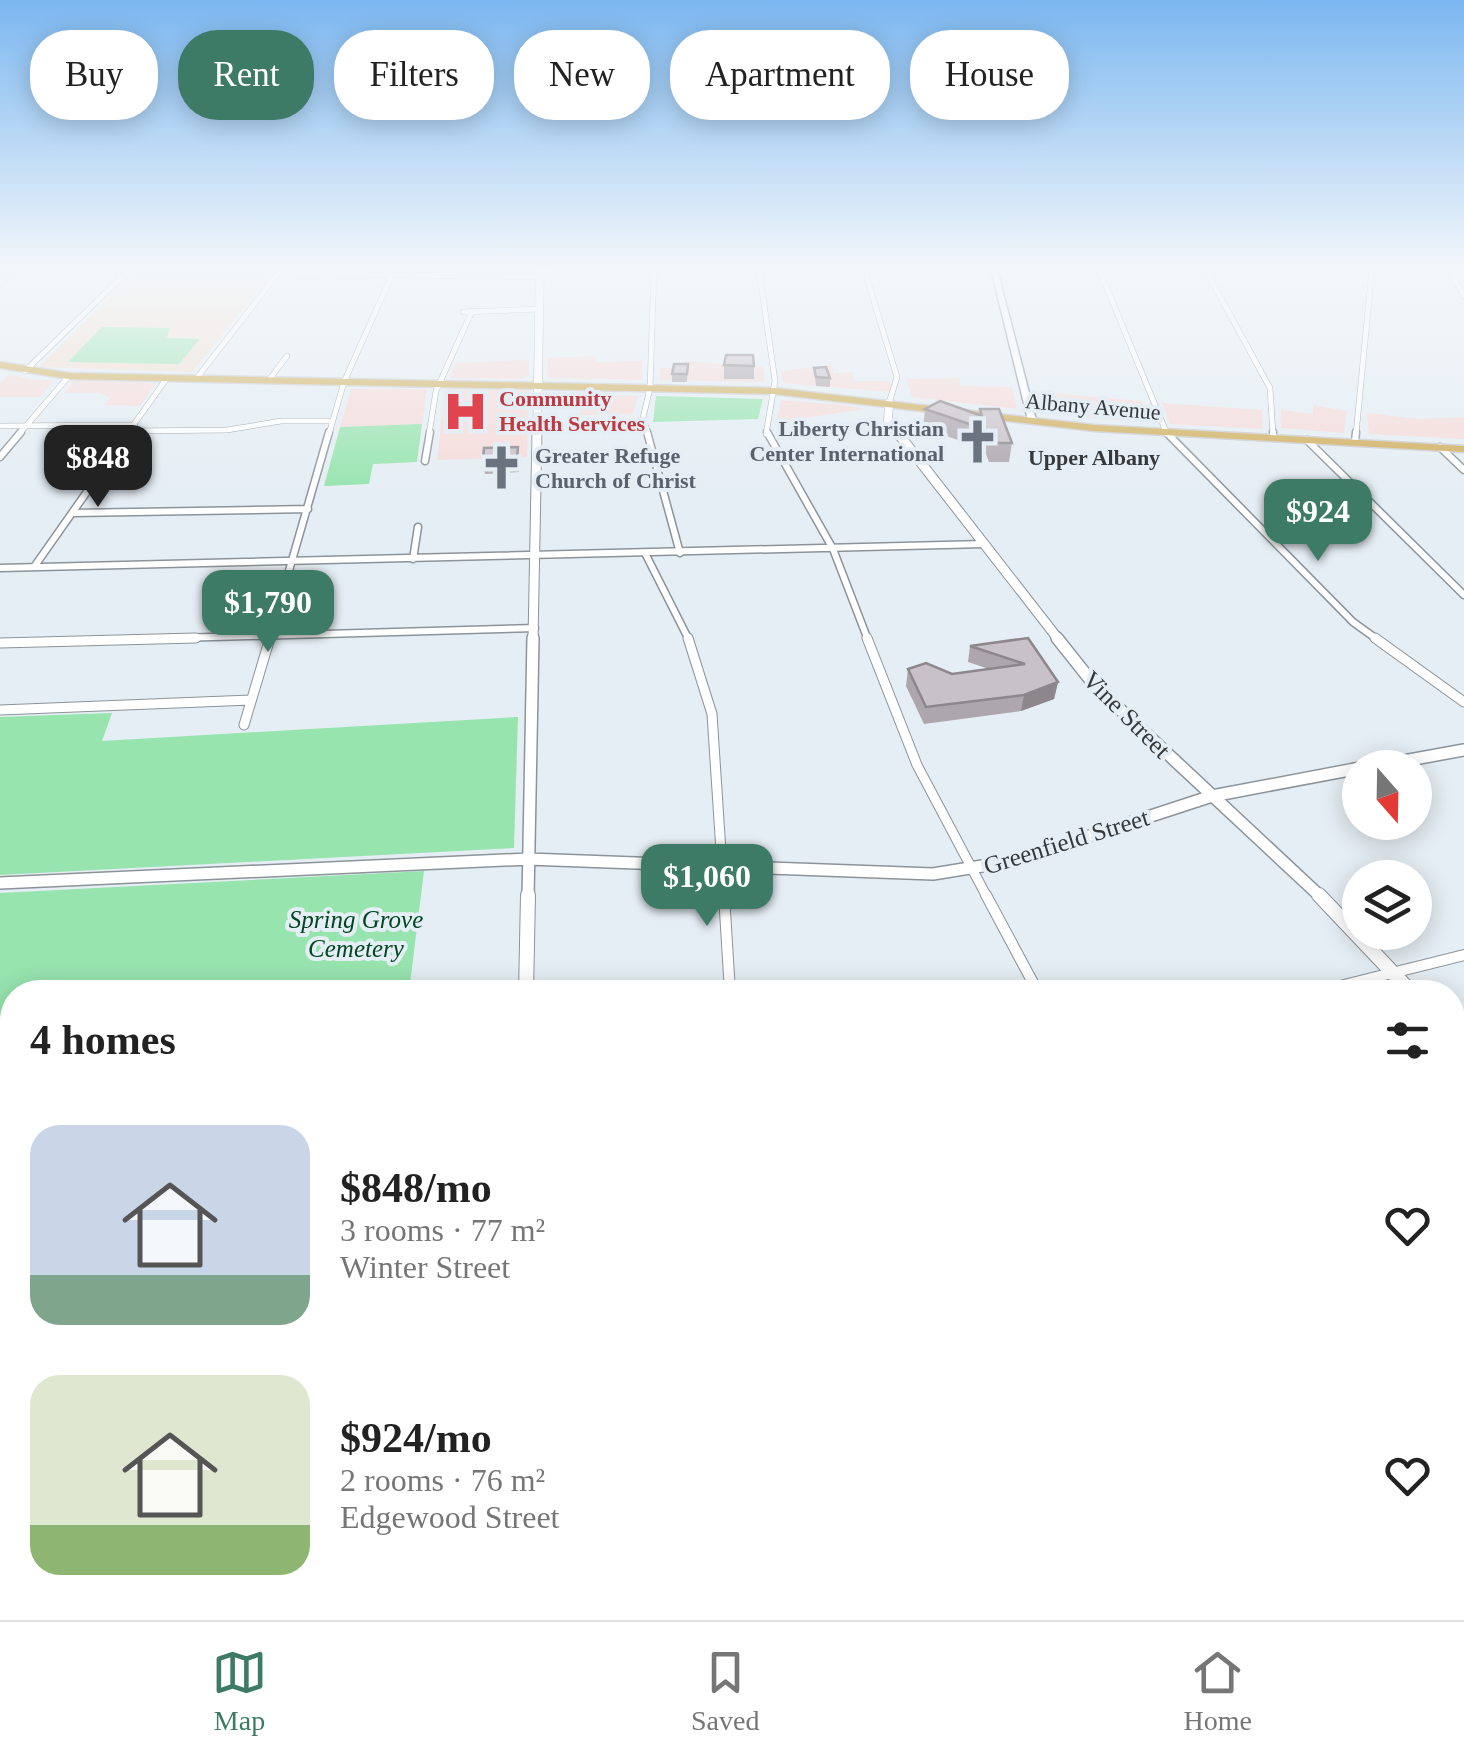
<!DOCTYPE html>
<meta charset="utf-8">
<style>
:root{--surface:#fff;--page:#f6f6f6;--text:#222;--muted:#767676;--line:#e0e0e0;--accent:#3d7b67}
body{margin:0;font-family:"Times New Roman",serif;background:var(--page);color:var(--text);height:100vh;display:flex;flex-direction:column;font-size:38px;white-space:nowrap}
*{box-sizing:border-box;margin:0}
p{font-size:32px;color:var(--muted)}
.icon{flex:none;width:55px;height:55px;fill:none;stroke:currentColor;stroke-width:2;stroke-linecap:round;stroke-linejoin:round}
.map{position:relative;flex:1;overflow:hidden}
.details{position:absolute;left:0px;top:980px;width:1465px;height:640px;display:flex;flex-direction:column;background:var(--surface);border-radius:40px 40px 0 0;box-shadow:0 5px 25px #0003}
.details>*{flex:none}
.top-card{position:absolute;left:30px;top:30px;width:1405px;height:90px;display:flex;gap:20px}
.needle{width:65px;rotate:160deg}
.tools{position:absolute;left:1342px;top:750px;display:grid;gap:20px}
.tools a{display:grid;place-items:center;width:90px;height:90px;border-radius:50%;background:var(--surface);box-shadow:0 5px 25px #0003;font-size:50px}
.price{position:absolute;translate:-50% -85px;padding:0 22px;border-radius:20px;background:var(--accent);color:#fff;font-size:32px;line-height:65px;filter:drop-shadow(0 2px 5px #0008)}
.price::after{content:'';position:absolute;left:50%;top:60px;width:30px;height:22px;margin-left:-15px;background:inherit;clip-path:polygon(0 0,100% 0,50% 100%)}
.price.on{background:#222;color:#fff}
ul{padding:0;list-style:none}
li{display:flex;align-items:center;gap:30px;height:250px;padding:0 30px}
li span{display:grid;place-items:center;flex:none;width:280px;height:200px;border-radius:30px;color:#555}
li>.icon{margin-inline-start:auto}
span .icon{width:120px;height:120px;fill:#fffc;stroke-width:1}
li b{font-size:42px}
h2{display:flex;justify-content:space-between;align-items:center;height:120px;padding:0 30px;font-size:42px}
.chip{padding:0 35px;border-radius:40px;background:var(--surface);box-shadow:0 5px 25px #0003;font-size:35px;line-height:90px}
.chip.on{background:var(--accent);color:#fff}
.menu{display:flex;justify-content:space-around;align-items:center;height:140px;border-top:2px solid var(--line);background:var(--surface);font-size:28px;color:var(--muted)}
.menu a{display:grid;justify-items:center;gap:5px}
.menu .on{color:var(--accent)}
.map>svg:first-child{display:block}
</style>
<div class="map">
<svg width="1464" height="1620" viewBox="0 0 1464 1620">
<rect width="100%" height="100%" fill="#e5eef4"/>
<!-- commercial -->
<path fill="#f6dbd9" d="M595,356L596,362L642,361V380L548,378L547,358Z
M529,360V376L520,379L450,378L456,363Z
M685,361L763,367L765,382L660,380V368H685Z
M832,365L834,373L852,372L854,381H889L892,392L783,383L781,371Z
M9,374L28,379L54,381L40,397H0V384Z
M959,378L961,386L1012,387L1017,409L912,397L906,379Z
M74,381L156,383L140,406L105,405L110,398L100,393H64Z
M351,389H427L422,424L340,427Z
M445,389L528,391L527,457L437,460Z
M1031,391L1142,401L1150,423L1036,413Z
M548,394L638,396L633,414L580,415L581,407H547Z
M781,400L846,405L867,409L776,422Z
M1162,403L1262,410L1263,429L1170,424Z
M1313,405L1347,411L1344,433L1281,428V410L1313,414Z
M1367,413L1418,419L1464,417V439L1369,434Z"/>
<!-- education -->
<path fill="#f3ded0" d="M138,269H275L192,372L39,367Z
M795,1608H885L887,1620H798Z"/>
<!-- green -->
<path fill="#97e4af" d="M102,327L170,328L167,338L200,339L179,364L68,362Z
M656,396L763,399L758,419L653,422Z
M422,424L417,462L373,464L369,484L324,486L340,427Z
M112,713L102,741L518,717L514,848L0,875V717Z
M424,871L409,992H12V1410H0V893Z"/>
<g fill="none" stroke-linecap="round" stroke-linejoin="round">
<defs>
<path id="minor-far4" d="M759,269L775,381L766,434
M864,269L897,377L889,403
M1099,269L1167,434
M1205,269L1270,388L1273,434
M1449,269L1464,296
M540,272L598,271
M279,273L540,277
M0,282L15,269
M463,312L539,309
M25,371L130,269
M196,379L280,271
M269,380L287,356
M0,426L135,425
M131,431L227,430L281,421H332
M19,434L69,376
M127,434L167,378
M329,434L344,382L392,275
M429,434L436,391L472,311
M648,434L643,418L650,388L654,269
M1356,434L1372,269"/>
<path id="minor-far3" d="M647,432L680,553
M767,432L833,549L868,640
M1166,432L1353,622L1378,640
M1273,432V438
M1307,440L1464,595
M1355,442L1356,432
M1440,447L1464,470
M0,457L21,432
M425,461L430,432
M73,513L308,509
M645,553L689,640
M413,559L418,527
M34,567L129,432
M0,568L984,544
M107,640L535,628
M269,640L329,432"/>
<path id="minor-far2" d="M688,638L712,714L724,897
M867,638L917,765L987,897
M1375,638L1464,702
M0,643L196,638
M0,710L251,700
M244,725L270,638"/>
<path id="minor-far1" d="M724,895L730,992
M986,895L1038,992
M1316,992L1464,955"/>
<path id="minor" d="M1452,1242L1464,1243
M781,1608L783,1620
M99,1620L102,1608"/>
<path id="tertiary-far4" d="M889,403L888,421L899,434
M537,434L540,269"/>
<path id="tertiary-far3" d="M897,432L1059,640
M533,640L537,432"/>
<path id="tertiary-far2" d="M1057,638L1096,687L1321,897
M1365,768L1464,750
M0,883L528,859L933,874L1013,861L1212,796L1360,768
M528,897L533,638"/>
<path id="tertiary-far1" d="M1319,895L1411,992
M526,992L528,895
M1452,1044L1464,1059"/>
<path id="tertiary" d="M1452,1521H1464
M516,1608V1620
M0,1609L23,1608"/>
<path id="secondary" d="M648,269H715L712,271H651Z
M991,269H997L1036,420L1035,422L1028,420Z"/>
<path id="trunk" d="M0,362L69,373L774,388L1094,425L1464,446V452L1094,431L774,394L69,379L0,368Z"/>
</defs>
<!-- minor-far4 casing -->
<use href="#minor-far4" stroke="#8c949a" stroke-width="6"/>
<!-- minor-far3 casing -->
<use href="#minor-far3" stroke="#8c949a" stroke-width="9"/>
<!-- minor-far2 casing -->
<use href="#minor-far2" stroke="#8c949a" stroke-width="11"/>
<!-- minor-far1 casing -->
<use href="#minor-far1" stroke="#8c949a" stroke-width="12"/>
<!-- minor casing -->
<use href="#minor" stroke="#8c949a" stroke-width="15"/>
<!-- tertiary-far4 casing -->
<use href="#tertiary-far4" stroke="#8c949a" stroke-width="9"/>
<!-- tertiary-far3 casing -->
<use href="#tertiary-far3" stroke="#8c949a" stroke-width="11"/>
<!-- tertiary-far2 casing -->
<use href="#tertiary-far2" stroke="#8c949a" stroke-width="14"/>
<!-- tertiary-far1 casing -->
<use href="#tertiary-far1" stroke="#8c949a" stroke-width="16"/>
<!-- tertiary casing -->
<use href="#tertiary" stroke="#8c949a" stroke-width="19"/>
<!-- secondary casing -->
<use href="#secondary" stroke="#8c949a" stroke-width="3"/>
<!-- trunk casing -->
<use href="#trunk" stroke="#cbcccc" stroke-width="3"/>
<!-- minor-far4 -->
<use href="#minor-far4" stroke="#fff" stroke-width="5"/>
<!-- minor-far3 -->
<use href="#minor-far3" stroke="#fff" stroke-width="6"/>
<!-- minor-far2 -->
<use href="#minor-far2" stroke="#fff" stroke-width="9"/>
<!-- minor-far1 -->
<use href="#minor-far1" stroke="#fff" stroke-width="10"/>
<!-- minor -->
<use href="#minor" stroke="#fff" stroke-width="12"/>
<!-- tertiary-far4 -->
<use href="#tertiary-far4" stroke="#fff" stroke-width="8"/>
<!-- tertiary-far3 -->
<use href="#tertiary-far3" stroke="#fff" stroke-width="9"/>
<!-- tertiary-far2 -->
<use href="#tertiary-far2" stroke="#fff" stroke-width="11"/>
<!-- tertiary-far1 -->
<use href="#tertiary-far1" stroke="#fff" stroke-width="14"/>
<!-- tertiary -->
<use href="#tertiary" stroke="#fff" stroke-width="16"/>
<!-- secondary -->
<use href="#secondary" fill="#fff" fill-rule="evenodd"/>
<!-- trunk -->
<use href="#trunk" fill="#d0ae5a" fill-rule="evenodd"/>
</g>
<!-- wall -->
<path fill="#ada6ac" d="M688,364L687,382H672V374Z
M724,365L754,366V379H724Z
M814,368L830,378V387L816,386Z
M925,409L979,415L980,409L1012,443L1009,462H989L984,449L923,428Z
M518,447L519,472L485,474L483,459Z
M1028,638L1058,682L1054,699L1021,711L924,724L906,686L908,669L952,674L989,669L968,662L970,646Z"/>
<!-- shaded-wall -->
<path fill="#8d878c" d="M1058,682L1054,699L1021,711L1024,695Z"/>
<!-- building -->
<path fill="#c9c1c8" stroke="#8d878c" stroke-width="2.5" d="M726,355H753L754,366L724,365Z
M674,364H688L687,374H672Z
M826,367L830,378L816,377L814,368Z
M940,401L982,416L980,409H999L1012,443H991L987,430L925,409Z
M518,447L517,457L483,459L484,448Z
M1028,638L1058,682L1024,695L926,707L908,669L926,663L952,674L1025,664L970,646Z"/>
<!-- sky -->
<linearGradient id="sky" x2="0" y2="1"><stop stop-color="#7bb7f0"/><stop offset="0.54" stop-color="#f3f7fa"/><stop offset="1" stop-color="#f3f7fa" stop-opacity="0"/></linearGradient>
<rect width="1464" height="496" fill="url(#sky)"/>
<!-- icons -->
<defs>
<symbol id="hospital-bare" viewBox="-9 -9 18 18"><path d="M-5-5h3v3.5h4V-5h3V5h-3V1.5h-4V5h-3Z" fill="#e0444e" stroke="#e5eef4" stroke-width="2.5" paint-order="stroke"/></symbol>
<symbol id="church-bare" viewBox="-9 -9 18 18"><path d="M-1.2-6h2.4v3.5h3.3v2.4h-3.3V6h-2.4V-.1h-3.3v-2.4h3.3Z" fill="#6b7280" stroke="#e5eef4" stroke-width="2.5" paint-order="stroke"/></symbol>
</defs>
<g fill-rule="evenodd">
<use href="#hospital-bare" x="434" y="380" width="63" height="63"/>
<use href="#church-bare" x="946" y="410" width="63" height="63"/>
<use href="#church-bare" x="470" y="436" width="63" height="63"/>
</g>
<g text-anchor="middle" stroke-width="8" stroke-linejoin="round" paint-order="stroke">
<!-- far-health labels -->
<g font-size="22" font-weight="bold" fill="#be3a42" stroke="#e5eef4" text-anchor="start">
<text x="499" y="406">Community<tspan x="499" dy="25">Health Services</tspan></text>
</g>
<!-- far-street labels -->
<g font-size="22" fill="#36393c" stroke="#e5eef4">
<text transform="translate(1093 406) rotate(5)" y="8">Albany Avenue</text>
</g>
<!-- far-worship labels -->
<g font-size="22" font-weight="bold" fill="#5b616d" stroke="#e5eef4" text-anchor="end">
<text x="944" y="436">Liberty Christian<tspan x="944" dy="25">Center International</tspan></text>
<text x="535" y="463" text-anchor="start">Greater Refuge<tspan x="535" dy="25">Church of Christ</tspan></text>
</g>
<!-- far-neighbourhood labels -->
<g font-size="22" font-weight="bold" fill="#36393c" stroke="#e5eef4">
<text x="1094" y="465">Upper Albany</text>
</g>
<!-- street labels -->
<g font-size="25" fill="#36393c" stroke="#e5eef4">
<text transform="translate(1127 714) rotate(45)" y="9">Vine Street</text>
<text transform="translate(1066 841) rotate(-17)" y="9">Greenfield Street</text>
</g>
<!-- park labels -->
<g font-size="25" font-style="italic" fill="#004622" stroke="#e5eef4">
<text x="356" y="928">Spring Grove<tspan x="356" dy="29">Cemetery</tspan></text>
</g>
</g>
</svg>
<div class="tools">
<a><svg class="needle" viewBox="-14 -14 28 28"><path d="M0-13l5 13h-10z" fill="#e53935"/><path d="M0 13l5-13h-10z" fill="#767676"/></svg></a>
<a><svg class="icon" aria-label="layers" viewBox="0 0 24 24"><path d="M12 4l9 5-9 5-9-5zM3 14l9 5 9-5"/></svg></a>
</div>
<b class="price on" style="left:98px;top:510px">$848</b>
<b class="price" style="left:1318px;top:564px">$924</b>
<b class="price" style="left:268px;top:655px">$1,790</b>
<b class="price" style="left:707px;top:929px">$1,060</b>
<div class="top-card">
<a class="chip">Buy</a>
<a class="chip on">Rent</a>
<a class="chip">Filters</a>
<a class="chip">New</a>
<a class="chip">Apartment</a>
<a class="chip">House</a>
</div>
<section class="details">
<h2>4 homes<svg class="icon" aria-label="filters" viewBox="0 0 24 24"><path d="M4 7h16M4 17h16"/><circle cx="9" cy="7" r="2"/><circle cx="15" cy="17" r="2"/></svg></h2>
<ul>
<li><span style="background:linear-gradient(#c9d6e8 75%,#7fa58c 0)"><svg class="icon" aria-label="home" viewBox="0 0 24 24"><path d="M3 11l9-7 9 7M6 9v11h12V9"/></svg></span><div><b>$848/mo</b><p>3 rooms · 77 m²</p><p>Winter Street</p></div><svg class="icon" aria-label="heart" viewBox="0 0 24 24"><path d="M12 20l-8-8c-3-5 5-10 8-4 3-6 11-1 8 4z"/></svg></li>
<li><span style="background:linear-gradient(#dfe7d0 75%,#8fb573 0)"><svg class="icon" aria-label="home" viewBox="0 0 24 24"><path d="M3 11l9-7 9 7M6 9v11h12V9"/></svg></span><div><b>$924/mo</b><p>2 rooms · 76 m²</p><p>Edgewood Street</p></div><svg class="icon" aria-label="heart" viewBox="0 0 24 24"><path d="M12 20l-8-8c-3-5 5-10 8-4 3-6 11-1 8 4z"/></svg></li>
</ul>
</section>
</div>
<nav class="menu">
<a class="on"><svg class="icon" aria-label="map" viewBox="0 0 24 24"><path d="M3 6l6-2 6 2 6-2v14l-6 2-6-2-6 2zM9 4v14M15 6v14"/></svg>Map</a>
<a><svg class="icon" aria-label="saved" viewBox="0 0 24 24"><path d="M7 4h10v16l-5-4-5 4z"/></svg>Saved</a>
<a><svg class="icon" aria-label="home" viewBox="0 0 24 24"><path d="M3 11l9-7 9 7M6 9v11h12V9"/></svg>Home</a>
</nav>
